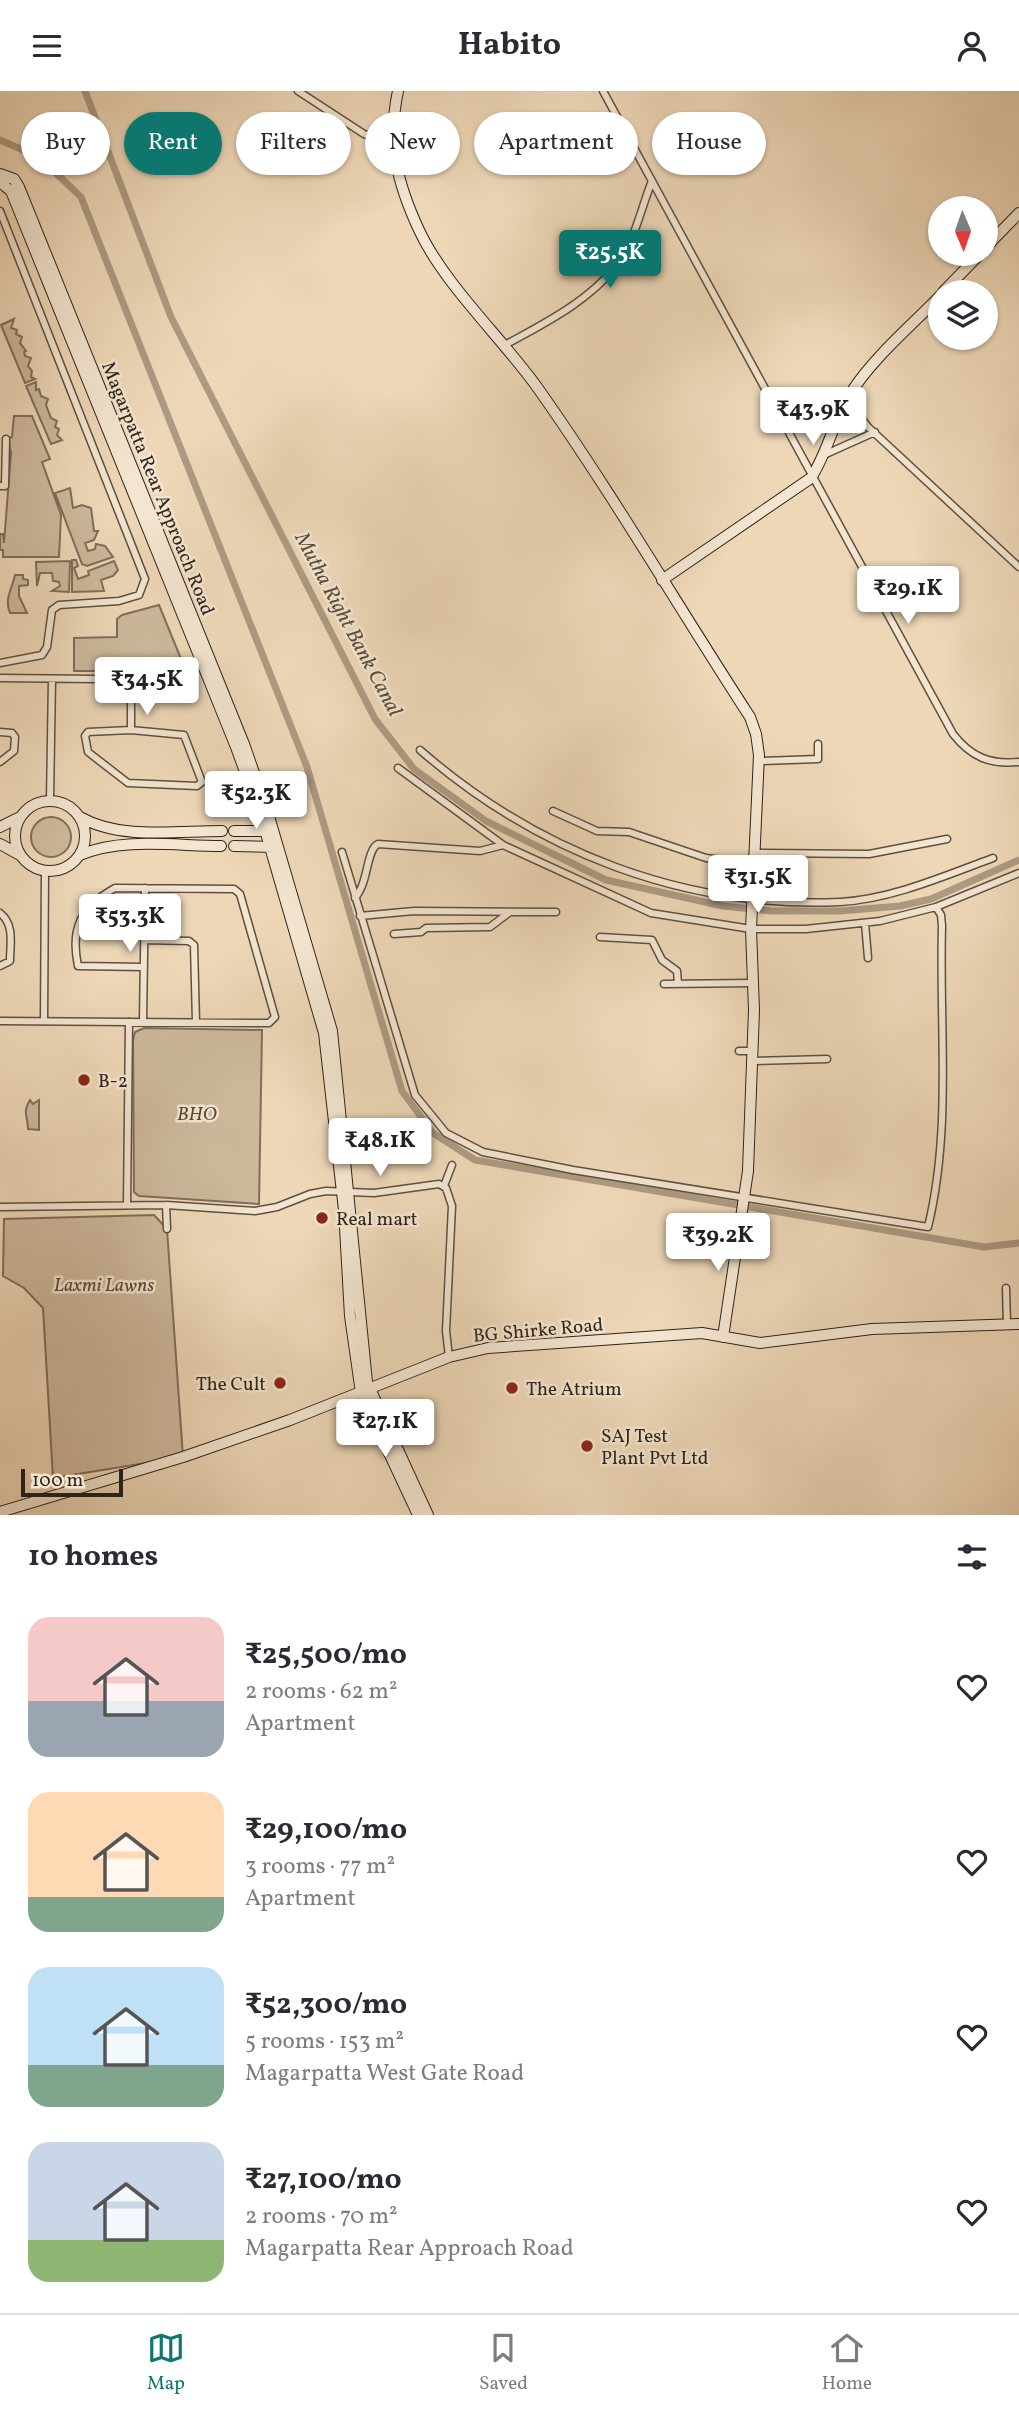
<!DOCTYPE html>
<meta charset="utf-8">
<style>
:root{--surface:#fff;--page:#f7f7f7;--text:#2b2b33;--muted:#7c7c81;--line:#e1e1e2;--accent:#0f766e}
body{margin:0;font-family:Vollkorn,serif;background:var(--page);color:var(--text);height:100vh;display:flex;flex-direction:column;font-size:26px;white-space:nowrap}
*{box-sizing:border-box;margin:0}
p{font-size:23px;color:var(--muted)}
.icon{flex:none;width:38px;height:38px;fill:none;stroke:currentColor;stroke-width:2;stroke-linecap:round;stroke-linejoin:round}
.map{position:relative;height:1424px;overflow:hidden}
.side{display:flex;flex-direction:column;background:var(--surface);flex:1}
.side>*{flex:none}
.guide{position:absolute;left:21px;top:21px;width:978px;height:63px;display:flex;gap:14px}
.needle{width:46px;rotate:178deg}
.tools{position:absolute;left:928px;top:105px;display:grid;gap:14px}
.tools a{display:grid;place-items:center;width:70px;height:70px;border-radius:50%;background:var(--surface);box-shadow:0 2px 5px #0004;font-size:35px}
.scale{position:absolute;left:21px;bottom:18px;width:102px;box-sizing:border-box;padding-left:7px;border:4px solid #2f231a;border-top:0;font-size:19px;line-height:24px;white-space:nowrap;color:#2f231a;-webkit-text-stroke:5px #f3e5d0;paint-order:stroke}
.price{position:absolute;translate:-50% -60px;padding:0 16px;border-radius:7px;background:#fff;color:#222;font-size:23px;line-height:46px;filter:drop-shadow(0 2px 4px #0008)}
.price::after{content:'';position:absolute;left:50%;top:42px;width:21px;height:16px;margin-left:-10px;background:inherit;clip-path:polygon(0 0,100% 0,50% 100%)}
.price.on{background:var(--accent);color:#fff}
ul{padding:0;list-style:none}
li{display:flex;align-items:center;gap:21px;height:175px;padding:0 28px}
li span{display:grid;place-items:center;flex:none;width:196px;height:140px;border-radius:21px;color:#555}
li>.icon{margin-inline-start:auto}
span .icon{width:84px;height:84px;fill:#fffc;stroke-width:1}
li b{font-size:30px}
h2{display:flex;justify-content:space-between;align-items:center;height:84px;padding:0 28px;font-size:30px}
.chip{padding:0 24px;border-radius:32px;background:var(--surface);box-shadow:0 2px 5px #0004;font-size:24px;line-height:63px}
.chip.on{background:var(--accent);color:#fff}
header{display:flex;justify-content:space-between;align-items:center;height:91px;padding:0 28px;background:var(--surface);font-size:32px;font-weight:700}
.dock{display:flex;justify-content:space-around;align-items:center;height:98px;border-top:2px solid var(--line);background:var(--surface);font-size:19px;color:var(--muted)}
.dock a{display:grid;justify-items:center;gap:4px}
.dock .on{color:var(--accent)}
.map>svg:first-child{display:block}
</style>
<header><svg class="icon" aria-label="menu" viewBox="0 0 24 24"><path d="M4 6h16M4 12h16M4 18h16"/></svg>Habito<svg class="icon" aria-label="person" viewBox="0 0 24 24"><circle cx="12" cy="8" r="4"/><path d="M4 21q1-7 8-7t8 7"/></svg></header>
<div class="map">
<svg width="1019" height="1424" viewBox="0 0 1019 1424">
<rect width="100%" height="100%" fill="#edd7b7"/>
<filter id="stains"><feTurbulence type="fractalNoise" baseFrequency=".00286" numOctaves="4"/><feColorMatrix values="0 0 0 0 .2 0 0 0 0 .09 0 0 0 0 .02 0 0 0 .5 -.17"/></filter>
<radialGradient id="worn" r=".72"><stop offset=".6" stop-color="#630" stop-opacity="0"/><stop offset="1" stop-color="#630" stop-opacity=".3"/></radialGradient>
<!-- green -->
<path fill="#cdb89c" stroke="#7e6e5b" stroke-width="2" d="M14,228L11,237L17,239L16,243L22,246L20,252L26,260L24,261L25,265L31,267L28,275L32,280L31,286L35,288L25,292L1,234Z
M36,291V299L39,298L41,305L48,308L46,314L51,327L57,330L55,336L59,338L57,344L62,349L51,353L26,295Z
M14,325H32L50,368L42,371L61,424L59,466H3V459H0V443H3L4,452L11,362L8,347L12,346Z
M70,397L73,417L82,414L91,417L94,440H98L94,449L85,452L88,460L95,458L96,453L105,455L113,466L87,475L82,473L55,402Z
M72,469H76L78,475L74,477L78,488L89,484L88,480L114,470L118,479L113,485L101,489L104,500L72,501Z
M70,470L69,501L52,500L60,495L59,491L53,490L52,482H40L37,495L36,471Z
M15,484H23V488L28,489V494L19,495V505L27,522H10C4,508 12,498 15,484Z
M159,514L186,580H74V547L117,546V528L122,524Z
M31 746a20 20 0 1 1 40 0a20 20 0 1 1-40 0Z
M144,937L262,939L259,1113L139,1105L134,1101L133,949L135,941Z
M30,1009L33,1013L39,1009V1039L28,1038C28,1025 22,1022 30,1009Z
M154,1124L167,1138L183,1366L53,1387L43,1217L24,1197L3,1185L4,1128Z"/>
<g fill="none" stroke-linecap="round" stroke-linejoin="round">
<!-- canal -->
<path stroke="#ac9a82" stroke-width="7" d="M85,0L171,226L375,628L414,678L486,730L606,789L723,815L771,820H840L900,815L931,808L1019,769
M0,49L39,66L81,106L307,676L402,1000L433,1042L475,1069L984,1156L1019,1152"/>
<defs>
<path id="street" d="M298,0L364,43L392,52
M603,0L953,643C971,666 990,674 1019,671
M0,120L145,488L139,504L119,510L59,514L52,519L47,556L42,564L0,572
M505,254C543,233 588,211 616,175C634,153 641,117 652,90
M847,308L868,336L1019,476
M826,363L875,341
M0,395H5L6,348
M0,587L193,589
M131,639L184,644L202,691L197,695L128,692L88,661L85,645L88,641Z
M131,639V589
M0,641L12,642L15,646L14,660L0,671
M420,659C537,761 684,818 840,811C892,808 944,785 993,767
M759,670L818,668V653
M398,677L503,754L651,822L751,838H806L880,830L936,816L1019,782
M50,709L52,588
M553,720L597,740L629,741L706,767L754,773
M342,761L415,1004L446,1042L483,1061L573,1079L928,1136C952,1037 939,935 942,835L941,824L936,816
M755,762L869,763L947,748
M355,807C369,791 366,759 378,753L480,760L503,754
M0,822C15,834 10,853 10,870L0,875
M360,825L414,820L556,821
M865,832L868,867
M394,843L421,841L426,837L490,836L510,821
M600,846L652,849L662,869L677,880L678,893
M144,849L189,850L194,854L196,931
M664,893L753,892
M0,930L269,932L275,926L240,803L234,798L115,797C81,816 70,837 78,875L144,876
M44,930L45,780
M143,931L145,797
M739,960H753
M752,970L827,968
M444,1095L452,1074
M127,1114L129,931
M166,1114L167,1138
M0,1116L166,1114L255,1120L277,1116L310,1103L326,1100L374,1102L439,1093L446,1097L452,1115L446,1240L449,1266
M1006,1197L1007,1233"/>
<path id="secondary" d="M398,0C387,51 397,92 419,139C444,193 501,246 537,296C612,402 679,517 750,626L756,643L759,664L751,838L754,919L748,1080L723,1246
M0,83L14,88L19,96L244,653L268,722L332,940L367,1291L428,1424
M0,91L11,100L236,656L261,725L324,942L344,1119L350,1225L361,1302L418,1424
M985,157L1019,122
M943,201L980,163
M662,489L811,387C829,359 834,327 852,300C875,265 911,235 940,205
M15 745a35 35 0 1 1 70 0a35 35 0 1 1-70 0Z
M80,726C120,749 176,740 222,740
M0,736L18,727
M234,740H268
M0,753L20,764
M234,755L274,756
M80,764C122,746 176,755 221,755
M0,1421L183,1366L290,1329L449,1266L488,1257L702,1242L760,1252L872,1238L1019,1233"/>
</defs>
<!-- street casing -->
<use href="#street" stroke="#5e5041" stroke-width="9"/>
<!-- secondary casing -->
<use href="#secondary" stroke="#2f231a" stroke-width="12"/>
<!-- street -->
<use href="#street" stroke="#f3e5d0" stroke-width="6"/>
<!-- secondary -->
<use href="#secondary" stroke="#f3e5d0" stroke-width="10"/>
</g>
<!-- markers -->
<g fill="#8f2418" stroke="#f3e5d0" stroke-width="2.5">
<circle cx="84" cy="989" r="7"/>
<circle cx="322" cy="1127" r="7"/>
<circle cx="280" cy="1292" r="7"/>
<circle cx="512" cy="1297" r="7"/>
<circle cx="587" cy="1355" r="7"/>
</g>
<g text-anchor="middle" stroke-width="5" stroke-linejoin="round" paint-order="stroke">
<!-- street labels -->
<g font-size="19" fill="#2f231a" stroke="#f3e5d0">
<text transform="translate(159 397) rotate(68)" y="7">Magarpatta Rear Approach Road</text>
<text transform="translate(538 1238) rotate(-5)" y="7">BG Shirke Road</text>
</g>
<!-- poi labels -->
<g font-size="19" fill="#2f231a" stroke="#f3e5d0" text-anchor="start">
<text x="98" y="996">B-2</text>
<text x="336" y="1134">Real mart</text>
<text x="266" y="1299" text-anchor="end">The Cult</text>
<text x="526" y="1304">The Atrium</text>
<text x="601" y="1351">SAJ Test<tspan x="601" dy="22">Plant Pvt Ltd</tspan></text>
</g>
<!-- park labels -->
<g font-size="19" font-style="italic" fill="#56483a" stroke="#f3e5d0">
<text x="197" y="1029">BHO</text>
<text x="104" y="1200">Laxmi Lawns</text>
</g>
<!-- water labels -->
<g font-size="21" font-style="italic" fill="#5b4d3e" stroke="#f3e5d0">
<text transform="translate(349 533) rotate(62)" y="7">Mutha Right Bank Canal</text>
</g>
</g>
<rect width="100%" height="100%" filter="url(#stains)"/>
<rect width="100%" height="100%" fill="url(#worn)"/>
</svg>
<div class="tools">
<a><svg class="needle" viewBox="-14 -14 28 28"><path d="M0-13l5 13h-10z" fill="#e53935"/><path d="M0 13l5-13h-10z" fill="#7c7c81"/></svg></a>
<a><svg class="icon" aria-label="layers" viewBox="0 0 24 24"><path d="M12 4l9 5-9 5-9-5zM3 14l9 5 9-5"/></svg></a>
</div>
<div class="scale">100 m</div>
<b class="price on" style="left:610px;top:199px">₹25.5K</b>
<b class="price" style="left:813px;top:356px">₹43.9K</b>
<b class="price" style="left:908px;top:535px">₹29.1K</b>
<b class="price" style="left:147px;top:626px">₹34.5K</b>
<b class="price" style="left:256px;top:740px">₹52.3K</b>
<b class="price" style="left:758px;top:824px">₹31.5K</b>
<b class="price" style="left:130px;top:863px">₹53.3K</b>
<b class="price" style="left:380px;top:1087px">₹48.1K</b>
<b class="price" style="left:718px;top:1182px">₹39.2K</b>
<b class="price" style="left:385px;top:1368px">₹27.1K</b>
<div class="guide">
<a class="chip">Buy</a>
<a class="chip on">Rent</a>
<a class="chip">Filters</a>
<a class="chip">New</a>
<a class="chip">Apartment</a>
<a class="chip">House</a>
</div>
</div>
<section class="side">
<h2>10 homes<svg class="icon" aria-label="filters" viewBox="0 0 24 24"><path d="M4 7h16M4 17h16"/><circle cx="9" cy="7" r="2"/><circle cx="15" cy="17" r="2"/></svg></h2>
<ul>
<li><span style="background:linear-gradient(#f6c9c9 60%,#9aa5b1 0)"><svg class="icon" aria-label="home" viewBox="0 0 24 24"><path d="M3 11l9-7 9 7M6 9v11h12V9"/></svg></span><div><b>₹25,500/mo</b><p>2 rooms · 62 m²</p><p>Apartment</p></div><svg class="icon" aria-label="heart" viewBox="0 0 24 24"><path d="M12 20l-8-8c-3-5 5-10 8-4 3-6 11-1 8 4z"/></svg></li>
<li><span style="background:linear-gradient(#ffd9b3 75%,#7fa58c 0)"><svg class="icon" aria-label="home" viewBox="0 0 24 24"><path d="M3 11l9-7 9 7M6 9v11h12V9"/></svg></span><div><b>₹29,100/mo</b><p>3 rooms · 77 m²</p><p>Apartment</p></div><svg class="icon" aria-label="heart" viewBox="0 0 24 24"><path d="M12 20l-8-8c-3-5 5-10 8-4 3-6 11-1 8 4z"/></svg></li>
<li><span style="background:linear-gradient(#bfe0f5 70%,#7fa58c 0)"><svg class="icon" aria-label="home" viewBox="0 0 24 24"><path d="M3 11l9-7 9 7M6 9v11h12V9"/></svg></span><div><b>₹52,300/mo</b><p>5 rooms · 153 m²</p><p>Magarpatta West Gate Road</p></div><svg class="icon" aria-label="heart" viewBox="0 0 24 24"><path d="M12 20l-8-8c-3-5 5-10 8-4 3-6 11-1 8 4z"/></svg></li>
<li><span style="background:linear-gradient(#c9d6e8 70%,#8fb573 0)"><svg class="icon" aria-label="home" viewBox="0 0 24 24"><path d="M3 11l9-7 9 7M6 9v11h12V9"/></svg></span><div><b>₹27,100/mo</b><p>2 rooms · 70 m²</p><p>Magarpatta Rear Approach Road</p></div><svg class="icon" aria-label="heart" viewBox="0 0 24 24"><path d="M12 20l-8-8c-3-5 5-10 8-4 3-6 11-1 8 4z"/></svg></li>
</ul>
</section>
<nav class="dock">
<a class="on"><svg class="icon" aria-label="map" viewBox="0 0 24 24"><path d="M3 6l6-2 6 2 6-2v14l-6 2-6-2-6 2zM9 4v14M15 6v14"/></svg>Map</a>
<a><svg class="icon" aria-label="saved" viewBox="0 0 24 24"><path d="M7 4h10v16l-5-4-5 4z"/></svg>Saved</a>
<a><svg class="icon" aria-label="home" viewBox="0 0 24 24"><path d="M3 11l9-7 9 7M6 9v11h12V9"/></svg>Home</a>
</nav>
